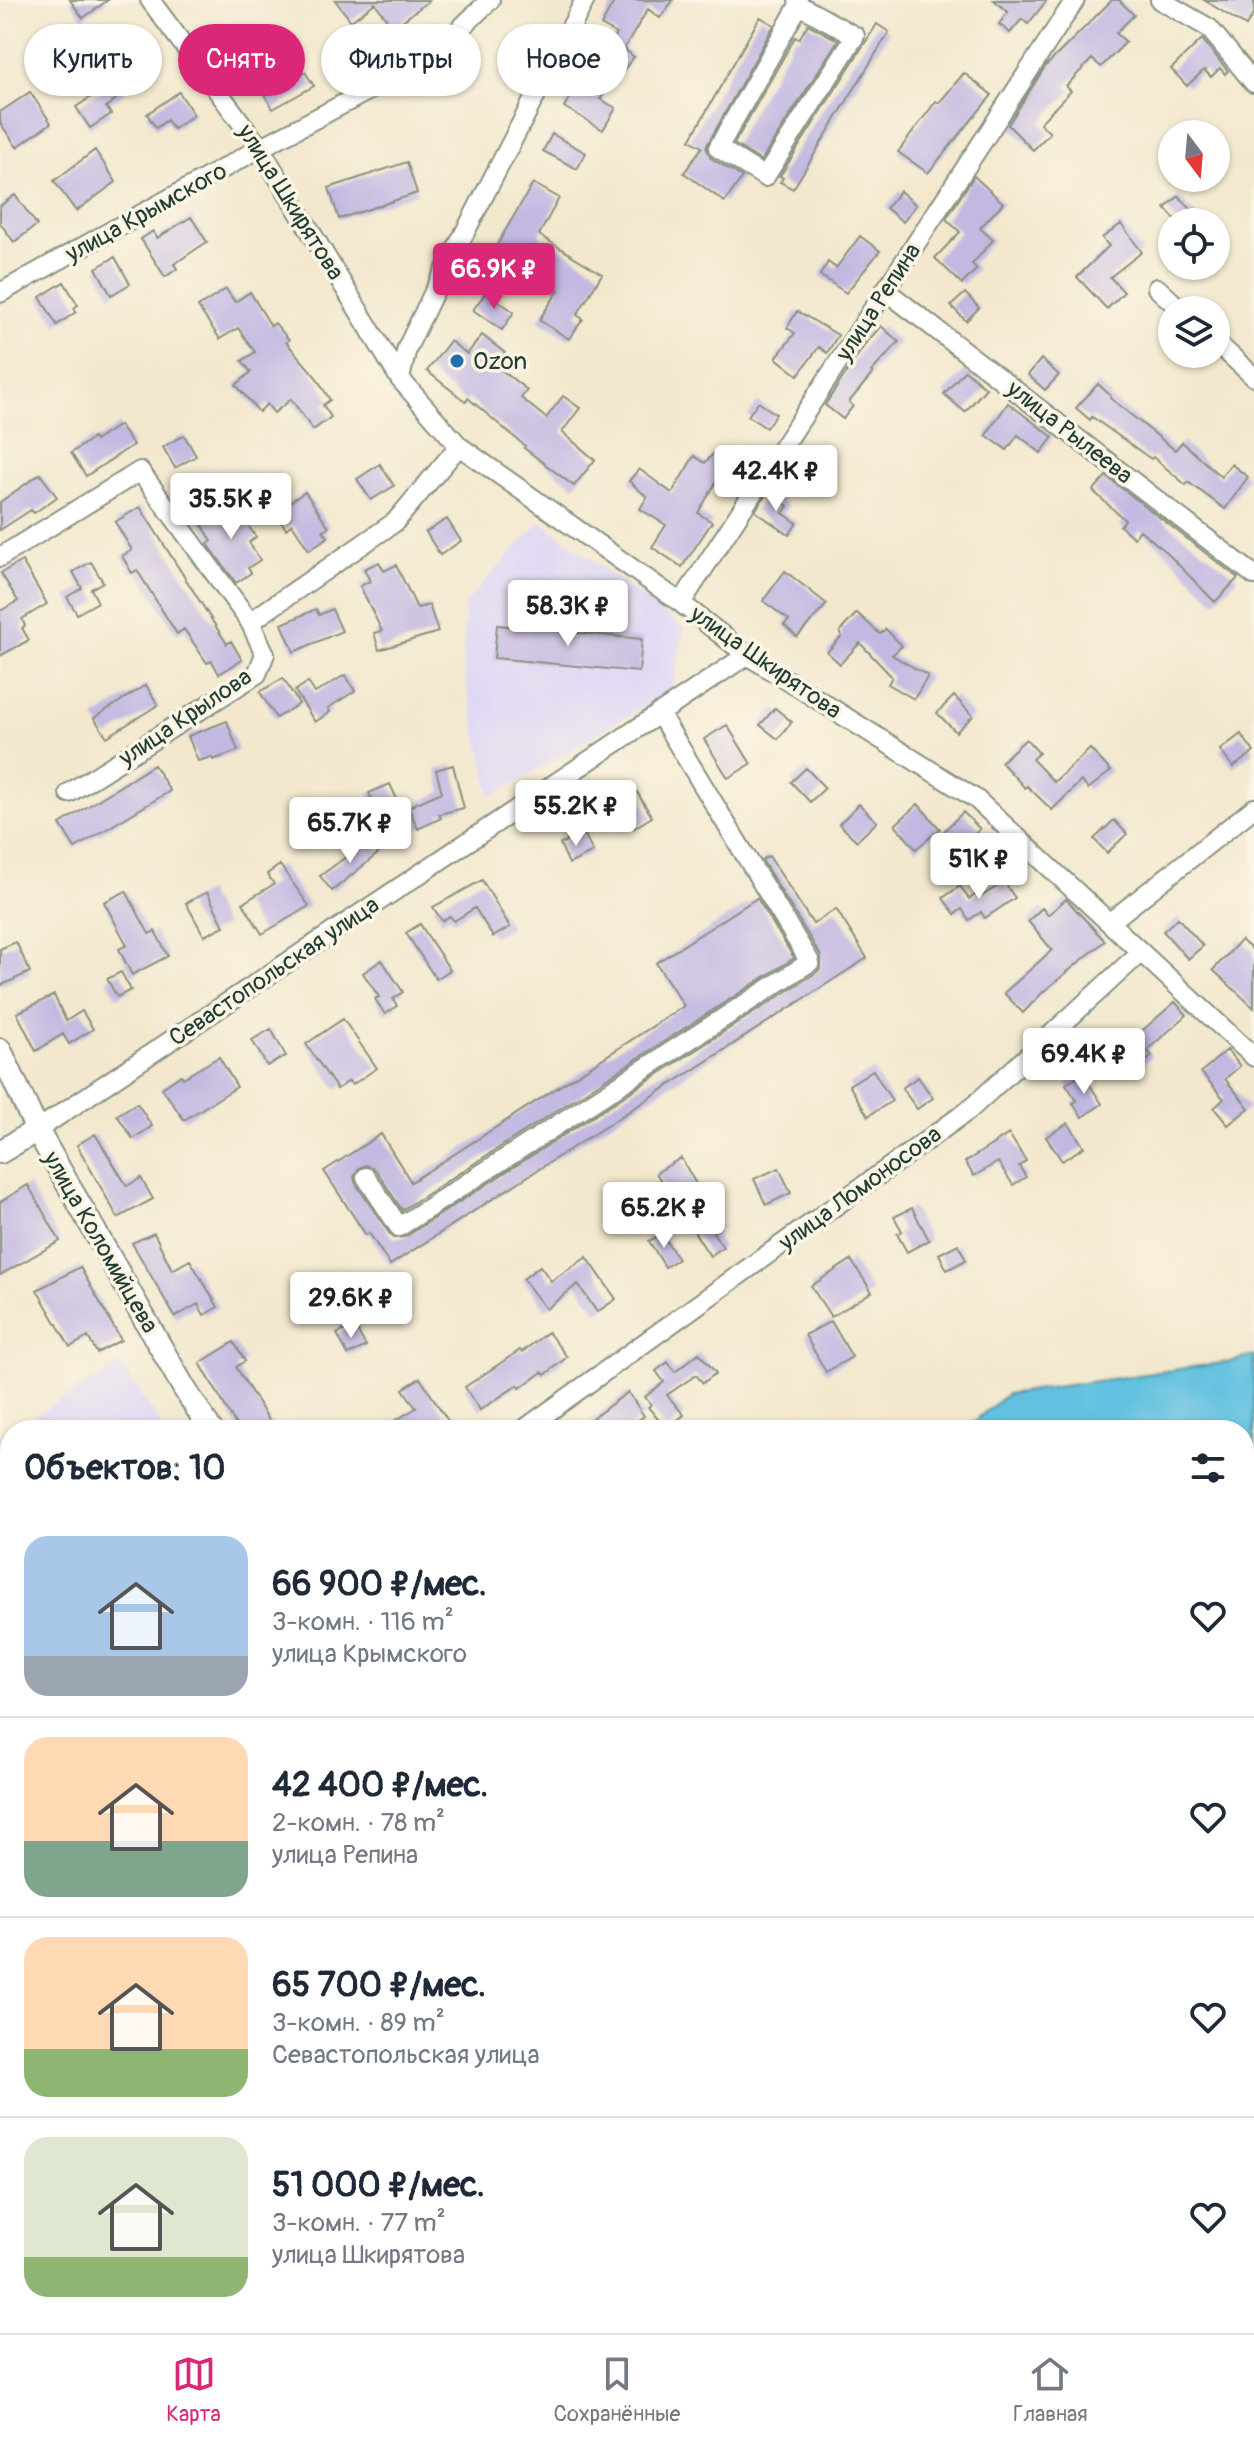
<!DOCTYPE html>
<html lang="ru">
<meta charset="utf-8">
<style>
:root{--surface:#fff;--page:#f2f2f3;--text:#1f2937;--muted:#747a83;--line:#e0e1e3;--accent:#db2777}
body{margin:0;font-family:Pangolin,sans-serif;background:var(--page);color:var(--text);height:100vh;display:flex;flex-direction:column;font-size:30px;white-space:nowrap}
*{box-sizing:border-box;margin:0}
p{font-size:26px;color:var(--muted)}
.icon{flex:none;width:44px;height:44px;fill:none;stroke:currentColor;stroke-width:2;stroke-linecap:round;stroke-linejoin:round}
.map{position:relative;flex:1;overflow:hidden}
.drawer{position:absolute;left:0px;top:1420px;width:1254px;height:914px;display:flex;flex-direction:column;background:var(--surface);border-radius:32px 32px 0 0;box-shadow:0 2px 6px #0004}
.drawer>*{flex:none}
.top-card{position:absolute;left:24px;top:24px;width:800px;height:72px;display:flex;gap:16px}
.needle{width:52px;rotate:164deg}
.controls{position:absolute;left:1158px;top:120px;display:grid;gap:16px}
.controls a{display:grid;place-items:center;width:72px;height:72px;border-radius:50%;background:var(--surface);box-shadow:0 2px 6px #0004;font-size:40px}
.price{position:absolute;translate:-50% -68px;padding:0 18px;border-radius:8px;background:#fff;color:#222;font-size:26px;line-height:52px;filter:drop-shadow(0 2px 4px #0008)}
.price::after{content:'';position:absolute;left:50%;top:48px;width:24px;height:18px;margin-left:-12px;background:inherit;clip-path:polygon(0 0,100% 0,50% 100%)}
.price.active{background:var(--accent);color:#fff}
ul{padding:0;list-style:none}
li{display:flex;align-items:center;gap:24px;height:200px;padding:0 24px}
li+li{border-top:2px solid var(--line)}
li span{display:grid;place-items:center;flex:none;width:224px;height:160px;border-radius:24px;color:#555}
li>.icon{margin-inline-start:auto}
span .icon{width:96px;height:96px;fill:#fffc;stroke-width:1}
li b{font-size:34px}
h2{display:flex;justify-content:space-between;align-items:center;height:96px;padding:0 24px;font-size:34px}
.chip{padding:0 28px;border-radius:36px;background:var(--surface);box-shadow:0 2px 6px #0004;font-size:28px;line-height:72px}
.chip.active{background:var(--accent);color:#fff}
.tabs{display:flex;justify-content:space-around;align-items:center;height:112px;border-top:2px solid var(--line);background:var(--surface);font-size:22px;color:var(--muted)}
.tabs a{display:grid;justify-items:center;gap:4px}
.tabs .active{color:var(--accent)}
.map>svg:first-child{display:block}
</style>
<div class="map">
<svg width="1254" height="2333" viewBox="0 0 1254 2333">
<rect width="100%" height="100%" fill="#fcf5e5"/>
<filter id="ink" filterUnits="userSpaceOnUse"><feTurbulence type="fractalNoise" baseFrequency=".0125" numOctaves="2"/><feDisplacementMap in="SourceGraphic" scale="16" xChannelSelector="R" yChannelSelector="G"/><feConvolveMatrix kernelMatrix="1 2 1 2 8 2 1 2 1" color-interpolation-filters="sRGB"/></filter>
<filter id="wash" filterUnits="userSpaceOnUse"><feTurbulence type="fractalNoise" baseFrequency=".006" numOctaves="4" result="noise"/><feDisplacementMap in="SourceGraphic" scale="32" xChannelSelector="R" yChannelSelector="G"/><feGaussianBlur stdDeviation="1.8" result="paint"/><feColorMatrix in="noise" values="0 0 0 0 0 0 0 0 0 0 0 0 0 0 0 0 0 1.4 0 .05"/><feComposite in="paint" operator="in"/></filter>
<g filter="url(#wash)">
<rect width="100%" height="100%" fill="#f3e8ce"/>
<!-- built -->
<path fill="#ddd5f6" d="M541,521L684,629L673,689L491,797L463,669L465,603Z
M120,1364L165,1430H10V1815L0,1821V1436Z"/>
<!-- water -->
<path fill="#62c1e0" stroke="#407f8a" stroke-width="2" d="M1254,1356V2017L1244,2022V1430H964L1007,1394L1228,1362Z
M10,2226V2324H761L756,2333H0V2231Z"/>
<g id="blocks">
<!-- building -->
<path fill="#c2b8e2" d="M70,0H108L83,18Z
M335,0H430L393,28L375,3L351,21Z
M615,0H673L660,18L648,9L624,49L634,57L600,99L616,108L603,130L564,107L580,80L617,34L601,25Z
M994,0H1047L1028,24L1022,19L1010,33L999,24L1008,12Z
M1112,0H1119L1134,15L1116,33L1126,42L1101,67L1092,59L1066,86L1071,91L1040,123L1050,133L1033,150L1008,125L1045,67Z
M1204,0H1254V13L1246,26Z
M760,17L774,25L706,147L711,158L742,177L725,202L684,173L702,147L690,140Z
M808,24L838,40L761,161L734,144L795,37L799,39Z
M877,24L889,32L793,189L780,182L783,178L780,176Z
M131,29L144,49L114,69L100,50Z
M350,32L361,51L340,64L329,46Z
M1202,39L1228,71L1225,74L1220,68L1211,77L1204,70L1187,86L1171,69Z
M284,70L287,75L294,71L297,76L305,72L314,86L273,109L262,90L274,83L271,77Z
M119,71L132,86L106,107L111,114L90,128L76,107L100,91L98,88Z
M964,73L992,95L928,173L898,152L936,101L939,103Z
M30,92L51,123L17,147L0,123V112Z
M179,92L194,115L173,129L167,120L156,128L147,114Z
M552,134L586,153L577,169L543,151Z
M95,150L116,182L76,211L54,181Z
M407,162L417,193L339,219L329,188Z
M974,176L1003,203L980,228L993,240L972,264L977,269L962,284L935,258L960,232L946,219Z
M533,183L559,198L539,235L602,274L577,315L583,319L569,339L539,320L559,290L494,250Z
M900,191L916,205L903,222L886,208Z
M15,195L37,225L14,242L0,223V206Z
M1179,196L1202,222H1177L1165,208Z
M191,217L207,242L174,264L177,269L165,277L141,239L153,231L157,238Z
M1121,224L1142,252L1110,277L1124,292L1107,309L1077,277L1109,246L1102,238Z
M860,236L880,251L846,293L820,275L828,262L836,268Z
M115,257L130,284L111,295L96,268Z
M64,282L78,305L74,308L76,312L57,325L40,297Z
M226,289L235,302L250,292L271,326L275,323L289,340L286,342L316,377L330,400L323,405L331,417L313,430L291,399L274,413L267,404L259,412L236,385L251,372L242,361L255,352L238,328L220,339L198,307Z
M486,292L514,312L502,330L473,310Z
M965,293L979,308L966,321L951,306Z
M797,311L838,335L827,353L819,347L798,375L776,358L795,333L787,328Z
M881,326L899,342L871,372L873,373L849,402L853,406L843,419L825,405L866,343Z
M482,335L505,353L495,365L527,390L521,398L546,418L563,396L580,408L562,432L595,460L574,486L524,448L525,446L468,398L466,402L427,371L450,341L467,354Z
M1041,359L1059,375L1045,390L1028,375Z
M965,370L986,388L965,412L944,394Z
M1098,384L1111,396L1110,398L1175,450L1182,442L1221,477L1231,464L1248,477L1225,509L1188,482L1186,485L1153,457L1151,459L1092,417L1090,420L1076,408Z
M758,402L776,414L766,428L748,416Z
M1008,403L1053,437L1041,453L1018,435L1007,450L986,435Z
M119,425L133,445L86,476L71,453L93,438L95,441Z
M184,435L196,456L175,468L163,447Z
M714,453L728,462L698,513L712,522L682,567L652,547L666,525L640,509L647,497L629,481L639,469L672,493L694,456L705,463Z
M791,457L814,470L805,484L782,471Z
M380,464L394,486L371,500L357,479Z
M40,474L57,497L34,513L31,510L0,530V502Z
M1106,476L1238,578L1215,602L1165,551L1140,530L1134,538L1120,526L1125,520L1093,491Z
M768,491L788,506L783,513L797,523L789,535L755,511Z
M305,492L329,527L323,530L328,537L309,550L292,524L286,529L275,512Z
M231,501L256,537L249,542L260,560L248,568L251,573L236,583L208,544L212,541L200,521Z
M140,507L227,644L231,641L242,660L219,674L212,661L207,663L184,629L177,634L137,570L132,573L122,556L132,550L115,522Z
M447,519L461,541L440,555L426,532Z
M22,561L47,604L22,619L25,626L22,628L29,640L0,656V611L18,601L1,573Z
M91,562L103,582L91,589L98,602L77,614L67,597L82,588L73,572Z
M379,562L384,571L396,565L417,608L429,605L438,632L379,650L374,633L382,631L360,586L370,581L364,569Z
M785,571L827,604L797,637L784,625L789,620L763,601Z
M316,609L319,615L332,609L342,631L294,652L282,624Z
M857,613L880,634L886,629L902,646L892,655L928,676L914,699L888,684L892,677L860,643L840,664L827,652L842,636L840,631Z
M497,625L642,639L639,672L494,658Z
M345,675L355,691L328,708L330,712L315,722L295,691L308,682L315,693Z
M283,678L299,704L276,718L260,692Z
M146,685L158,705L107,737L94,718Z
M954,696L973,716L956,732L937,713Z
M775,708L792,722L778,739L760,725Z
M227,721L238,751L213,760L212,757L198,761L188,736Z
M727,725L751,764L728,778L704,739Z
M1241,734L1254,752L1233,767L1220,750Z
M1026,739L1039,753L1032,759L1054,782L1090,749L1111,771L1088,789L1081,781L1052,810L1027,786L1025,788L1001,762Z
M154,765L170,791L75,848L60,824Z
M453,765L464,808L439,814L441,818L418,829L408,807L442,792L436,770Z
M806,768L825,788L810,802L791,782Z
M390,784L401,808L380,817L369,793Z
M637,792L652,817L634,828L619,803Z
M859,804L877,822L857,841L839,824Z
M918,804L940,829L916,849L895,825Z
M963,812L980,829L959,850L942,833Z
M1114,820L1127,834L1107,853L1094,839Z
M584,833L593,852L569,864L560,844Z
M369,840L380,852L332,891L320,876Z
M769,856L813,924L836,909L867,958L390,1265L369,1233L366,1235L324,1171L381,1134L411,1182L684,1006L656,963L757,898L794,958L402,1210L376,1170L366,1165L359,1168L354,1177L356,1184L390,1234L394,1238L405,1237L817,972L821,967V956L762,860Z
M280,865L309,906L262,934L243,903L274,884L267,874Z
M482,880L510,927L493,937L475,908L454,921L450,916L442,921L433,907Z
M1004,882L1015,898L985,918L981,912L969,920L962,909L955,914L943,898L960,886L969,899L980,892L982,896Z
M126,891L149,934L155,931L168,956L132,975L119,949L127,945L104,902Z
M207,892L224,926L204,936L186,903Z
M1066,899L1105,941L1043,992L1023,1013L1004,993L1052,950L1028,921L1042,908L1048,915Z
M1178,918L1203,946L1188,959L1163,931Z
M420,924L450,970L436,979L406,933Z
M1241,940L1254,951V1008L1213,970Z
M16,942L30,972L0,986V949Z
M382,960L403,992L393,999L397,1006L385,1014L375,999L379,997L363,973Z
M121,972L131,990L117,997L107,979Z
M54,995L66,1021L82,1011L93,1029L69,1044L63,1034L36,1051L17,1013Z
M1175,1002L1187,1015L1147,1050L1152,1056L1141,1065L1119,1039L1130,1030L1136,1036Z
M343,1019L377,1068L352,1085L349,1081L337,1089L306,1044Z
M271,1029L286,1056L267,1066L252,1040Z
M1227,1050L1240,1066L1225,1079L1249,1108L1228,1125L1214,1108L1224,1099L1201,1072Z
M219,1057L237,1087L184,1120L162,1088L181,1075L183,1078Z
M873,1070L892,1101L868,1116L849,1085Z
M1083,1074L1102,1104L1082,1117L1073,1103L1077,1101L1066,1084Z
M918,1077L933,1098L917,1109L902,1088Z
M137,1103L152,1126L133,1139L117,1115Z
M1068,1123L1084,1147L1062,1161L1046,1137Z
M95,1134L127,1186L141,1178L153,1199L118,1218L77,1145Z
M1009,1134L1026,1161L1019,1166L1026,1177L1013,1185L998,1162L974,1176L965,1162Z
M681,1158L721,1227L713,1232L723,1247L710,1256L656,1173Z
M779,1168L791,1193L766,1205L754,1179Z
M28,1185L60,1241L0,1275V1202Z
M912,1208L929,1240L907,1252L897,1234L902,1231L894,1217Z
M154,1233L172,1270L190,1260L218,1307L204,1315L198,1304L175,1317L132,1243Z
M662,1234L678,1259L665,1267L649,1241Z
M958,1244L966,1260L947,1270L939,1254Z
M587,1257L616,1299L597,1312L578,1284L546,1309L523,1279L540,1266L551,1281Z
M851,1260L872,1292L831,1317L811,1286Z
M80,1267L121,1340L97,1353L88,1337L70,1347L37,1290Z
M831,1321L852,1357L826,1372L805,1335Z
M354,1325L366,1346L348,1355L337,1334Z
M548,1332L567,1357L545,1375L542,1372L520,1388L518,1385L480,1410L465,1387L520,1350L522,1352Z
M234,1342L245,1361L236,1367L275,1430H239L200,1363Z
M699,1353L716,1373L703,1383L696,1375L667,1395L684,1415L666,1429L648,1407L651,1405L645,1397L664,1382L656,1371L668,1362L675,1372Z
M420,1378L454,1430H380L416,1408L403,1389Z
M628,1392L644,1416L624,1430H597L590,1420Z"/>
</g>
</g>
<g filter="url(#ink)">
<use href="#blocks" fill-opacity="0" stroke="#899281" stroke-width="2"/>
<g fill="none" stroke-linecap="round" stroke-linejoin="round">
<defs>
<path id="minor" d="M150,0L260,148L400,379L459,446L681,603L747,655L976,799L1254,1057
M798,0L799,5L718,148L765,177L855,36L799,5
M1160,0L1209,28L1254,83
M1157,288L1181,310
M885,290L1254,575
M0,293L260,148L430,58L490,0
M1216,342L1254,377
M400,379L407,348L433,294L585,0
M0,557L140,471L250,622L265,654L257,674L69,793
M681,603L1075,0
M250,622L395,522L459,446
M1110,922L1254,808
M37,1130L747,655
M366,1177L399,1227L810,962L659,713
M523,1430L969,1110L1141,952
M0,1849L10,1844
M1244,2240L1254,2236
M990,2333L1014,2324"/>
<path id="major" d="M0,1050L37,1130L184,1388L211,1430
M0,1152L37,1130
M878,2324L881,2333"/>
</defs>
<!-- minor casing -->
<use href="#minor" stroke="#899281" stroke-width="22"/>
<!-- major casing -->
<use href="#major" stroke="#899281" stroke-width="26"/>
<!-- minor -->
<use href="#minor" stroke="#fff" stroke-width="18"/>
<!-- major -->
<use href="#major" stroke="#fff" stroke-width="22"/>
</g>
</g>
<!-- markers -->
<circle fill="#1f6fb2" stroke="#fcf5e5" stroke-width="3" cx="457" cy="361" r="8"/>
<g text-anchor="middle" stroke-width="7" stroke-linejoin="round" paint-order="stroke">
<!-- street labels -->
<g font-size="24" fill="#1f3d34" stroke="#fcf5e5">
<text transform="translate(291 202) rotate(58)" y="8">улица Шкирятова</text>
<text transform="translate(146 212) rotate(-29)" y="8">улица Крымского</text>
<text transform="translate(878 302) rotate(-57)" y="8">улица Репина</text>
<text transform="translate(1070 432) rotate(38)" y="8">улица Рылеева</text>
<text transform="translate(766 662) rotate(35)" y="8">улица Шкирятова</text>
<text transform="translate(185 717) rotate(-34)" y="8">улица Крылова</text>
<text transform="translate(274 971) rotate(-34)" y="8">Севастопольская улица</text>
<text transform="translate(860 1188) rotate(-36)" y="8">улица Ломоносова</text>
<text transform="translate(101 1242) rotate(60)" y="8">улица Коломийцева</text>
</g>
<!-- poi labels -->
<g font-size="24" fill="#1f3d34" stroke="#fcf5e5" text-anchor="start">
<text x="473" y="369">Ozon</text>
</g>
</g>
</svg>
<div class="controls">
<a><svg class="needle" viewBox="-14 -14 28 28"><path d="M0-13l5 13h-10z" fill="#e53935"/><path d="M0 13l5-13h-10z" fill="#747a83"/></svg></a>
<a><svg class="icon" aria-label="locate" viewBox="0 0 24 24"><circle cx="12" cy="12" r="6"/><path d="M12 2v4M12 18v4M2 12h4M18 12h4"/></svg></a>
<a><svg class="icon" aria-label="layers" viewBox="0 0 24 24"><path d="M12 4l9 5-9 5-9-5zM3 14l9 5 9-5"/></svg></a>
</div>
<b class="price active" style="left:494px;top:311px">66.9K ₽</b>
<b class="price" style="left:776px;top:513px">42.4K ₽</b>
<b class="price" style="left:231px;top:541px">35.5K ₽</b>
<b class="price" style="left:568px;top:648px">58.3K ₽</b>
<b class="price" style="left:576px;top:848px">55.2K ₽</b>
<b class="price" style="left:350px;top:865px">65.7K ₽</b>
<b class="price" style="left:979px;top:901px">51K ₽</b>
<b class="price" style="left:1084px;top:1096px">69.4K ₽</b>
<b class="price" style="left:664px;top:1250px">65.2K ₽</b>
<b class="price" style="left:351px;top:1340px">29.6K ₽</b>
<div class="top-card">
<a class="chip">Купить</a>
<a class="chip active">Снять</a>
<a class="chip">Фильтры</a>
<a class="chip">Новое</a>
</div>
<section class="drawer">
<h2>Объектов: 10<svg class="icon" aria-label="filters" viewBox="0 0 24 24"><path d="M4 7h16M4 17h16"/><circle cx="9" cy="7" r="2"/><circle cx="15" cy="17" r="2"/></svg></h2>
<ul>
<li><span style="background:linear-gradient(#a9c7e8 75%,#9aa5b1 0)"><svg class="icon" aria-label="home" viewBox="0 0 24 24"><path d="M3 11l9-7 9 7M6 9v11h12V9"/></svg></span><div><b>66 900 ₽/мес.</b><p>3-комн. · 116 m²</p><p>улица Крымского</p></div><svg class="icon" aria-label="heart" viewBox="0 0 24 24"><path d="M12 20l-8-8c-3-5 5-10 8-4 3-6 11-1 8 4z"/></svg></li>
<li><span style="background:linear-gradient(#ffd9b3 65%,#7fa58c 0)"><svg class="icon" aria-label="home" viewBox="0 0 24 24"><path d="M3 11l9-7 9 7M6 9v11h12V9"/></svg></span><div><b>42 400 ₽/мес.</b><p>2-комн. · 78 m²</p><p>улица Репина</p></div><svg class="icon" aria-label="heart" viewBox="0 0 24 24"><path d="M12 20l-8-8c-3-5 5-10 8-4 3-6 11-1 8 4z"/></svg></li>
<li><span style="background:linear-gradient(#ffd9b3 70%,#8fb573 0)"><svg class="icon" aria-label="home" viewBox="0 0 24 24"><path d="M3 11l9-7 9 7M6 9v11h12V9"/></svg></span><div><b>65 700 ₽/мес.</b><p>3-комн. · 89 m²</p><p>Севастопольская улица</p></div><svg class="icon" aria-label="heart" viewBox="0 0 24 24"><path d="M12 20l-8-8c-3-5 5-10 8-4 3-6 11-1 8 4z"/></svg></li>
<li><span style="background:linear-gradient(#dfe7d0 75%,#8fb573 0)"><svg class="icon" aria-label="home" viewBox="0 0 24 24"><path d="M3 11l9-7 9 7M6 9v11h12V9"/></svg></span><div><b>51 000 ₽/мес.</b><p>3-комн. · 77 m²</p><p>улица Шкирятова</p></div><svg class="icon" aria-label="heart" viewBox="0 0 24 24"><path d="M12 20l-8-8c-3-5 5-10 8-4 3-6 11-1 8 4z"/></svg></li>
</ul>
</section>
</div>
<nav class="tabs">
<a class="active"><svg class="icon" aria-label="map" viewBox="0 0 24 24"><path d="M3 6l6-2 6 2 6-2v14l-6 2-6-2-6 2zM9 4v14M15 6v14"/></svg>Карта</a>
<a><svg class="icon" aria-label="saved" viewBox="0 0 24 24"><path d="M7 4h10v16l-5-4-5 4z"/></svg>Сохранённые</a>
<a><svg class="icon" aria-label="home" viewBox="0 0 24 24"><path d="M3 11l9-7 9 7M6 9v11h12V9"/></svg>Главная</a>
</nav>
